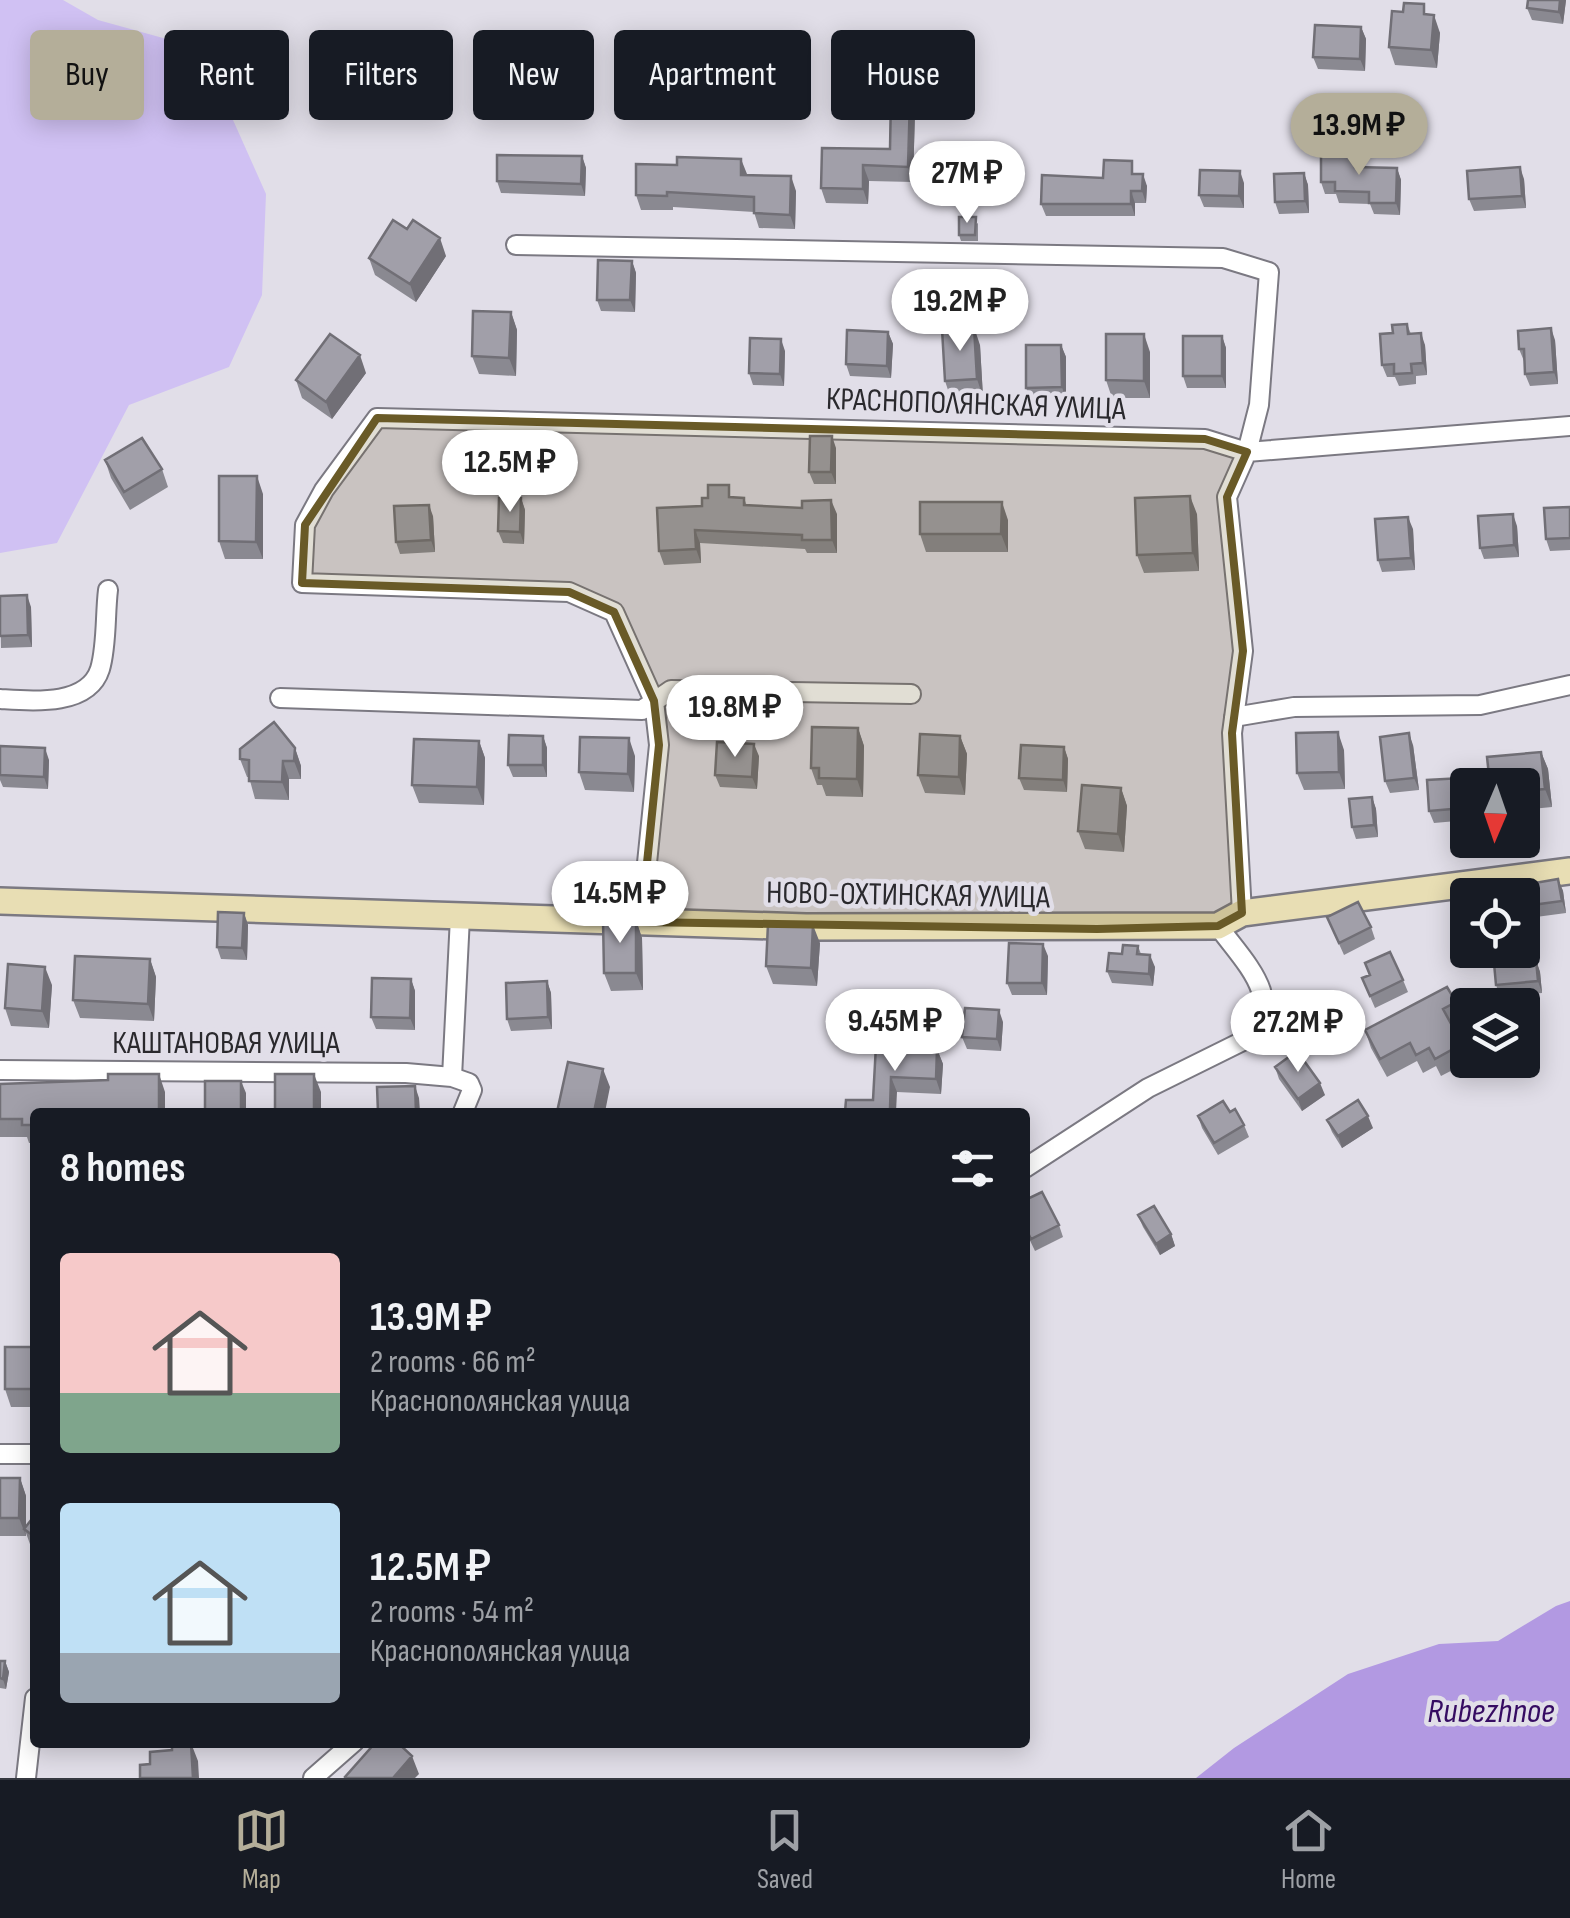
<!DOCTYPE html>
<meta charset="utf-8">
<style>
:root{--surface:#171b24;--page:#242831;--text:#f1f3f6;--muted:#9ea1a6;--line:#363941;--accent:#b4ae99}
body{margin:0;font-family:"Sofia Sans Condensed",sans-serif;background:var(--page);color:var(--text);height:100vh;display:flex;flex-direction:column;font-size:38px;white-space:nowrap}
*{box-sizing:border-box;margin:0}
p{font-size:32px;color:var(--muted)}
.icon{flex:none;width:55px;height:55px;fill:none;stroke:currentColor;stroke-width:2;stroke-linecap:round;stroke-linejoin:round}
.map{position:relative;flex:1;overflow:hidden}
.panel{position:absolute;left:30px;top:1108px;width:1000px;height:640px;display:flex;flex-direction:column;background:var(--surface);border-radius:10px;box-shadow:0 5px 25px #0003}
.panel>*{flex:none}
.guide{position:absolute;left:30px;top:30px;width:1000px;height:90px;display:flex;gap:20px}
.needle{width:65px;rotate:182deg}
.tools{position:absolute;left:1450px;top:768px;display:grid;gap:20px}
.tools a{display:grid;place-items:center;width:90px;height:90px;border-radius:10px;background:var(--surface);box-shadow:0 5px 25px #0003;font-size:50px}
.price{position:absolute;translate:-50% -85px;padding:0 22px;border-radius:35px;background:#fff;color:#222;font-size:32px;line-height:65px;filter:drop-shadow(0 2px 5px #0008)}
.price::after{content:'';position:absolute;left:50%;top:60px;width:30px;height:22px;margin-left:-15px;background:inherit;clip-path:polygon(0 0,100% 0,50% 100%)}
.price.selected{background:var(--accent);color:#111}
ul{padding:0;list-style:none}
li{display:flex;align-items:center;gap:30px;height:250px;padding:0 30px}
li span{display:grid;place-items:center;flex:none;width:280px;height:200px;border-radius:10px;color:#555}
li>.icon{margin-inline-start:auto}
span .icon{width:120px;height:120px;fill:#fffc;stroke-width:1}
li b{font-size:42px}
h2{display:flex;justify-content:space-between;align-items:center;height:120px;padding:0 30px;font-size:42px}
.pill{padding:0 35px;border-radius:10px;background:var(--surface);box-shadow:0 5px 25px #0003;font-size:35px;line-height:90px}
.pill.selected{background:var(--accent);color:#111}
.tab-bar{display:flex;justify-content:space-around;align-items:center;height:140px;border-top:2px solid var(--line);background:var(--surface);font-size:28px;color:var(--muted)}
.tab-bar a{display:grid;justify-items:center;gap:5px}
.tab-bar .selected{color:var(--accent)}
.map>svg:first-child{display:block}
</style>
<div class="map">
<svg width="1570" height="1778" viewBox="0 0 1570 1778">
<rect width="100%" height="100%" fill="#e1dee8"/>
<!-- green -->
<path fill="#d0c1f3" d="M0,0H63L98,20L181,43L229,111L266,194L262,295L229,367L129,405L57,543L0,553Z"/>
<!-- water -->
<path fill="#b299e2" d="M1570,1601V1778H1196L1234,1748L1348,1674L1439,1644L1498,1641L1556,1606Z"/>
<g fill="none" stroke-linecap="round" stroke-linejoin="round">
<defs>
<path id="street" d="M516,245L1223,258L1269,272L1259,405L1247,452L1227,497L1243,651L1232,733L1242,913
M280,698L642,710L671,690L911,694
M0,699C31,701 88,707 100,669C107,646 105,614 108,590
M1234,717L1294,707L1480,705L1570,685
M460,917L452,1077L469,1083L472,1090L463,1112
M641,922L659,745L654,701L614,612L569,592L302,583L305,525L324,490L377,418L1205,439L1247,452L1570,426
M0,1070L406,1073L452,1077
M1025,1168L1148,1088L1247,1039C1288,1001 1243,961 1218,926
M0,1454H35
M26,1778L35,1698
M313,1778L354,1742"/>
<path id="secondary" d="M0,901L806,927L1218,926L1242,913L1570,871"/>
</defs>
<!-- street casing -->
<use href="#street" stroke="#7b7982" stroke-width="22"/>
<!-- secondary casing -->
<use href="#secondary" stroke="#7b7982" stroke-width="30"/>
<!-- street -->
<use href="#street" stroke="#fff" stroke-width="18"/>
<!-- secondary -->
<use href="#secondary" stroke="#e8deb4" stroke-width="25"/>
</g>
<!-- wall -->
<path fill="#8a8991" d="M1566,0L1563,24L1532,20L1527,8Z
M1428,14L1440,33L1437,68L1395,65L1389,47Z
M1361,27L1366,39L1365,71L1318,69L1313,57Z
M910,97L915,112L913,182L869,181L868,204L826,203L821,188L890,149Z
M1355,153L1360,167L1397,168L1401,180L1400,215L1374,214L1370,204L1339,203L1336,194H1325L1321,182Z
M582,156L586,168L585,196L501,193L497,181Z
M1304,173L1308,185L1309,213L1279,214L1275,202Z
M1136,174L1147,186L1146,203H1135V216H1046L1041,204L1103,178Z
M747,175L796,191L795,229L759,228L754,212L673,207V210H641L636,195Z
M1524,179L1526,208L1474,211L1469,199Z
M1244,183V208L1204,207L1199,195Z
M978,223V241H961L959,235Z
M446,256L416,302L375,275L369,258Z
M632,261L636,273L635,312L601,311L597,300Z
M511,312L517,330L516,376L479,374L472,356Z
M1407,324L1411,334L1425,345L1427,375L1416,376V384L1399,386L1395,377H1387L1382,365L1393,333Z
M888,332L893,344L891,378L850,376L846,364Z
M1222,336L1226,348V388H1187L1183,376Z
M1555,340L1558,384L1530,386L1525,374L1524,361L1519,349Z
M980,345L983,397L951,399L945,381Z
M1061,345L1066,357V399L1031,400L1026,388Z
M785,351L784,386L753,385L749,373Z
M1150,352V398H1112L1106,380Z
M366,373L332,419L302,398L296,380Z
M836,448V484H814L809,472Z
M105,460L162,469L168,487L130,510L111,478Z
M263,494V559H225L219,541Z
M734,497L744,498L747,506L837,514V553H807L805,549L700,543L701,563L664,565L659,551L702,506Z
M521,498L525,510L524,544L503,543L498,531Z
M1570,507V550L1550,551L1546,539Z
M1197,514L1199,571L1144,573L1137,555Z
M433,516L435,552L400,554L396,542Z
M1008,520V552H926L920,534Z
M1517,526L1519,557L1484,559L1480,548Z
M1413,529L1415,570L1382,572L1378,560Z
M0,596L31,607L32,647L1,648Z
M858,728L864,746L863,797L826,796L822,785H817L811,768Z
M543,736L547,748V777H513L508,765Z
M960,736L967,754L965,795L925,793L918,775Z
M479,741L485,758L484,805L419,803L412,785Z
M1413,745L1419,790L1390,793L1385,781Z
M0,746L49,760L48,789L3,787L0,780Z
M1064,747L1068,759L1067,792L1024,790L1019,778Z
M295,748L301,766V779H289V800L255,799L249,777H247L240,759Z
M1344,750L1345,789L1304,790L1297,773Z
M1541,752L1548,769L1552,807L1522,810V785Z
M635,756L634,792L585,790L579,772Z
M759,756L757,789L720,787L715,775Z
M1462,778L1466,789L1468,820L1434,823L1429,811Z
M1121,788L1127,806L1124,852L1085,849L1078,831Z
M1372,797L1376,809L1378,837L1356,839L1352,827Z
M1558,879L1563,891L1566,913L1536,917L1532,905Z
M244,913L248,925L247,960L221,959L217,947Z
M1327,917L1371,927L1375,939L1344,955Z
M636,920L642,938L643,990L611,991L604,973Z
M820,943L817,986L773,984L766,966Z
M1138,946L1141,954L1155,967L1153,986L1112,983L1107,971L1122,954Z
M1048,956L1047,995H1012L1007,983Z
M150,959L156,977L154,1021L80,1018L73,1000Z
M1536,960L1540,972L1542,993L1500,997L1496,985Z
M1365,963L1403,980L1408,992L1375,1008L1362,978L1369,975Z
M411,979L415,991V1030L376,1029L371,1017Z
M547,981L551,993L552,1029L511,1031L507,1019Z
M52,985L49,1028L11,1026L5,1008Z
M1456,1002L1462,1020L1452,1025L1462,1044L1468,1062L1441,1076L1436,1066L1423,1073L1417,1061L1387,1077L1371,1048L1365,1030Z
M1003,1022L1001,1051L967,1049L962,1037Z
M876,1045L937,1049L943,1064L941,1094L897,1092L873,1100Z
M1275,1067L1325,1095L1302,1111L1279,1079Z
M0,1084L165,1092V1112H35V1143H29L27,1137H0Z
M246,1093V1112H206L205,1110Z
M1230,1112L1244,1125L1249,1137L1218,1155L1202,1128L1198,1116Z
M1327,1120L1373,1128L1342,1148L1332,1132Z
M1025,1200L1059,1225L1063,1237L1035,1251L1025,1230Z
M1138,1215L1171,1234L1175,1246L1160,1255L1143,1227Z
M35,1347V1407H11L5,1389Z
M0,1478H20L26,1496V1527L35,1515V1550L31,1547L26,1533V1536H0Z
M0,1661H5L9,1672L6,1689L0,1688Z
M68,1742H109V1748L69,1746Z"/>
<!-- shaded-wall -->
<path fill="#716f76" d="M1560,0H1566L1563,24L1559,12Z
M1434,15L1440,33L1437,68L1431,50Z
M1361,27L1366,39L1365,71L1360,59Z
M910,97L915,112L913,182L908,167Z
M582,156L586,168L585,196L581,184Z
M741,159L747,174L746,190L741,175Z
M863,165L869,181L868,204L863,189Z
M1520,167L1524,179L1526,208L1522,196Z
M1397,168L1401,180L1400,215L1396,203Z
M1240,171L1244,183V208L1239,196Z
M1304,173L1308,185L1309,213L1305,201Z
M1143,174L1147,186L1146,203L1142,191Z
M791,176L796,191L795,229L790,215Z
M1131,191L1135,203V216L1131,204Z
M440,238L446,256L416,302L410,284Z
M632,261L636,273L635,312L630,300Z
M511,312L517,330L516,376L509,358Z
M974,327L980,345L983,397L977,379Z
M1551,328L1555,340L1558,384L1554,372Z
M888,332L893,344L891,378L887,366Z
M1421,333L1425,345L1427,375L1423,363Z
M1144,334L1150,352V398L1144,381Z
M1222,336L1226,348V388L1222,376Z
M781,339L785,351L784,386L780,374Z
M1061,345L1066,357V399L1062,387Z
M360,355L366,373L332,419L326,402Z
M832,436L836,448V484L831,472Z
M257,476L263,494V559L256,542Z
M1190,496L1197,514L1199,571L1193,553Z
M521,498L525,510L524,544L520,532Z
M831,500L837,514V553L832,540Z
M1002,502L1008,520V552L1001,534Z
M429,505L433,516L435,552L431,540Z
M1513,514L1517,526L1519,557L1514,545Z
M1408,517L1413,529L1415,570L1411,558Z
M695,530L700,543L701,563L696,549Z
M27,595L31,607L32,647L28,635Z
M858,728L864,746L863,797L857,779Z
M1338,732L1344,750L1345,789L1339,772Z
M1409,733L1413,745L1419,790L1414,778Z
M543,736L547,748V777L543,765Z
M960,736L967,754L965,795L959,777Z
M629,738L635,756L634,792L628,774Z
M479,741L485,758L484,805L477,787Z
M754,744L759,756L757,789L752,777Z
M1064,747L1068,759L1067,792L1063,780Z
M45,748L49,760L48,789L44,777Z
M295,748L301,766V779L294,761Z
M1541,752L1548,769L1552,807L1545,789Z
M283,761L289,779V800L282,782Z
M1462,778L1466,789L1468,818L1464,808Z
M1121,788L1127,806L1124,852L1118,834Z
M1372,797L1376,809L1378,837L1374,825Z
M1558,879L1563,891L1566,913L1562,901Z
M244,913L248,925L247,960L242,948Z
M636,920L642,938L643,990L636,973Z
M813,925L820,943L817,986L811,968Z
M1043,944L1048,956L1047,995L1042,983Z
M1150,955L1155,967L1153,986L1149,974Z
M150,959L156,977L154,1021L148,1004Z
M1536,960L1540,972L1542,993L1538,981Z
M45,967L52,985L49,1028L42,1011Z
M411,979L415,991V1030L410,1018Z
M547,981L551,993L552,1029L548,1017Z
M999,1010L1003,1022L1001,1051L997,1039Z
M937,1049L943,1064L941,1094L936,1079Z
M603,1069L610,1087L605,1112H594Z
M159,1074L165,1092V1112H159Z
M314,1074L321,1092V1112H314Z
M891,1077L897,1092L896,1112H891L890,1109Z
M241,1081L246,1093V1112H242L241,1110Z
M1320,1083L1325,1095L1302,1111L1298,1099Z
M415,1086L419,1098L420,1112H416Z
M1368,1116L1373,1128L1342,1148L1338,1136Z
M1171,1234L1175,1246L1160,1255L1156,1244Z
M20,1478L26,1496V1530L24,1529L26,1536L19,1518Z
M5,1661L9,1672L6,1689L3,1679Z
M191,1743L198,1761L199,1778H193Z
M412,1756L419,1774L415,1778H393Z"/>
<!-- building -->
<path fill="#a19fa9" stroke="#716f76" stroke-width="2.5" d="M1528,0H1560L1559,12L1527,8Z
M1404,3L1424,4V14L1434,15L1431,50L1389,47L1392,11L1403,12Z
M1315,25L1361,27L1360,59L1313,57Z
M891,97H910L908,167L863,165V189L821,188L822,148L890,149Z
M1321,153H1355V167L1397,168L1396,203H1369V192L1335,191V182H1321Z
M497,155L582,156L581,184L497,181Z
M677,157L741,159V175L791,176L790,215L754,213V197L667,192V196L636,195V164L677,165Z
M1104,160L1132,161V174H1143L1142,191H1131V204H1041L1042,175L1103,178Z
M1520,167L1522,196L1469,199L1467,171Z
M1200,170L1240,171L1239,196L1199,195Z
M1304,173L1305,201L1275,202L1274,174Z
M959,217H976L975,235H959Z
M393,220L407,229L413,220L440,238L410,284L369,258Z
M598,260L632,261L630,300H597Z
M473,311L511,312L509,358L472,356Z
M1407,324L1408,334L1421,333L1423,363L1411,364L1412,373L1394,374V364L1382,365L1380,334L1393,333L1392,325Z
M974,327L977,379L945,381L942,329Z
M1551,328L1554,372L1525,374L1524,349H1519L1518,331Z
M847,330L888,332L887,366L846,364Z
M330,334L360,355L326,402L296,380Z
M1106,334H1144V381L1106,380Z
M1183,336H1222V376H1183Z
M750,338L781,339L780,374L749,373Z
M1026,345H1061L1062,387L1026,388Z
M810,436H832L831,472H809Z
M142,438L162,469L124,492L105,460Z
M219,476H257L256,542L219,541Z
M708,485H729V497L744,498V505L802,508V501L831,500L832,540H802V535L695,530L696,549L659,551L657,508L702,506V498H708Z
M1190,496L1193,553L1137,555L1135,498Z
M499,498H521L520,532L498,531Z
M920,502H1002L1001,534H920Z
M429,505L431,540L396,542L394,506Z
M1570,507V538L1546,539L1544,508Z
M1513,514L1514,545L1480,548L1478,516Z
M1408,517L1411,558L1378,560L1375,519Z
M27,595L28,635L0,636V596Z
M274,722L295,748L294,761H283L282,782L249,781V760L240,759V749Z
M812,727L858,728L857,779L819,778V768H811Z
M1338,732L1339,772L1297,773L1296,733Z
M1409,733L1414,778L1385,781L1380,737Z
M920,734L960,736L959,777L918,775Z
M509,735L543,736V765H508Z
M580,737L629,738L628,774L579,772Z
M414,739L479,741L477,787L412,785Z
M717,742L754,744L752,777L715,775Z
M1021,745L1064,747L1063,780L1019,778Z
M0,746L45,748L44,777L0,775Z
M1541,752L1545,789L1522,791V785H1490L1487,757Z
M1462,778L1464,808L1429,811L1427,780Z
M1082,785L1121,788L1118,834L1078,831Z
M1372,797L1374,825L1352,827L1349,799Z
M1558,879L1562,901L1532,905L1529,884Z
M1358,902L1371,927L1339,943L1327,917Z
M218,912L244,913L242,948L217,947Z
M603,919L636,920V973H604Z
M768,924L813,925L811,968L766,966Z
M1009,943L1043,944L1042,983H1007Z
M1123,945L1138,946L1137,954L1150,955L1149,974L1107,971L1109,953L1122,954Z
M1520,950L1536,960L1538,981L1496,985L1493,952Z
M1390,952L1403,980L1370,996L1362,978L1370,975L1365,963Z
M75,956L150,959L148,1004L73,1000Z
M8,964L45,967L42,1011L5,1008Z
M372,978L411,979L410,1018L371,1017Z
M547,981L548,1017L507,1019L506,983Z
M1447,987L1456,1002L1443,1009L1462,1044L1435,1059L1429,1048L1416,1055L1410,1043L1380,1059L1365,1030Z
M965,1008L999,1010L997,1039L962,1037Z
M876,1045L937,1049L936,1079L891,1077L890,1109L893,1112H845L846,1100H873Z
M1297,1051L1320,1083L1298,1099L1275,1067Z
M568,1062L603,1069L594,1112H557Z
M108,1074H159V1112H35V1125H22V1119H0V1084L108,1080Z
M275,1074H314V1112H275Z
M205,1081H241V1110H205Z
M415,1086L416,1112H378L377,1087Z
M1358,1100L1368,1116L1338,1136L1327,1120Z
M1223,1101L1230,1112L1235,1109L1244,1125L1214,1143L1198,1116Z
M1042,1192L1059,1225L1031,1239L1025,1227V1200Z
M1154,1206L1171,1234L1156,1244L1138,1215Z
M5,1347H35V1389H5Z
M0,1478H20L19,1518H0Z
M35,1515V1537L24,1529Z
M0,1661H5L3,1679L0,1678Z
M376,1742H397L412,1756L393,1778H346L345,1777Z
M191,1743L193,1778H140V1765L150,1764V1752L172,1750V1745Z"/>
<!-- marked area -->
<path fill="#695a27" fill-opacity="0.2" stroke="#695a27" stroke-width="8" stroke-linejoin="round" d="M377,418L1205,439L1247,452L1227,497L1243,651L1232,733L1242,913L1218,926L1097,929L641,922L659,745L654,701L614,612L569,592L302,583L305,525Z"/>
<g text-anchor="middle" stroke-width="9" stroke-linejoin="round" paint-order="stroke">
<!-- street labels -->
<g font-size="32" fill="#2a292d" stroke="#e1dee8">
<text transform="translate(976 403) rotate(2)" y="11">КРАСНОПОЛЯНСКАЯ УЛИЦА</text>
<text transform="translate(908 894) rotate(1)" y="11">НОВО-ОХТИНСКАЯ УЛИЦА</text>
<text x="226" y="1053">КАШТАНОВАЯ УЛИЦА</text>
</g>
<!-- water labels -->
<g font-size="35" font-style="italic" fill="#360c62" stroke="#e1dee8">
<text x="1491" y="1722">Rubezhnoe</text>
</g>
</g>
</svg>
<div class="tools">
<a><svg class="needle" viewBox="-14 -14 28 28"><path d="M0-13l5 13h-10z" fill="#e53935"/><path d="M0 13l5-13h-10z" fill="#9ea1a6"/></svg></a>
<a><svg class="icon" aria-label="locate" viewBox="0 0 24 24"><circle cx="12" cy="12" r="6"/><path d="M12 2v4M12 18v4M2 12h4M18 12h4"/></svg></a>
<a><svg class="icon" aria-label="layers" viewBox="0 0 24 24"><path d="M12 4l9 5-9 5-9-5zM3 14l9 5 9-5"/></svg></a>
</div>
<b class="price selected" style="left:1359px;top:178px">13.9M ₽</b>
<b class="price" style="left:967px;top:226px">27M ₽</b>
<b class="price" style="left:960px;top:354px">19.2M ₽</b>
<b class="price" style="left:510px;top:515px">12.5M ₽</b>
<b class="price" style="left:735px;top:760px">19.8M ₽</b>
<b class="price" style="left:620px;top:946px">14.5M ₽</b>
<b class="price" style="left:895px;top:1074px">9.45M ₽</b>
<b class="price" style="left:1298px;top:1075px">27.2M ₽</b>
<div class="guide">
<a class="pill selected">Buy</a>
<a class="pill">Rent</a>
<a class="pill">Filters</a>
<a class="pill">New</a>
<a class="pill">Apartment</a>
<a class="pill">House</a>
</div>
<section class="panel">
<h2>8 homes<svg class="icon" aria-label="filters" viewBox="0 0 24 24"><path d="M4 7h16M4 17h16"/><circle cx="9" cy="7" r="2"/><circle cx="15" cy="17" r="2"/></svg></h2>
<ul>
<li><span style="background:linear-gradient(#f6c9c9 70%,#7fa58c 0)"><svg class="icon" aria-label="home" viewBox="0 0 24 24"><path d="M3 11l9-7 9 7M6 9v11h12V9"/></svg></span><div><b>13.9M ₽</b><p>2 rooms · 66 m²</p><p>Краснополянская улица</p></div></li>
<li><span style="background:linear-gradient(#bfe0f5 75%,#9aa5b1 0)"><svg class="icon" aria-label="home" viewBox="0 0 24 24"><path d="M3 11l9-7 9 7M6 9v11h12V9"/></svg></span><div><b>12.5M ₽</b><p>2 rooms · 54 m²</p><p>Краснополянская улица</p></div></li>
</ul>
</section>
</div>
<nav class="tab-bar">
<a class="selected"><svg class="icon" aria-label="map" viewBox="0 0 24 24"><path d="M3 6l6-2 6 2 6-2v14l-6 2-6-2-6 2zM9 4v14M15 6v14"/></svg>Map</a>
<a><svg class="icon" aria-label="saved" viewBox="0 0 24 24"><path d="M7 4h10v16l-5-4-5 4z"/></svg>Saved</a>
<a><svg class="icon" aria-label="home" viewBox="0 0 24 24"><path d="M3 11l9-7 9 7M6 9v11h12V9"/></svg>Home</a>
</nav>
